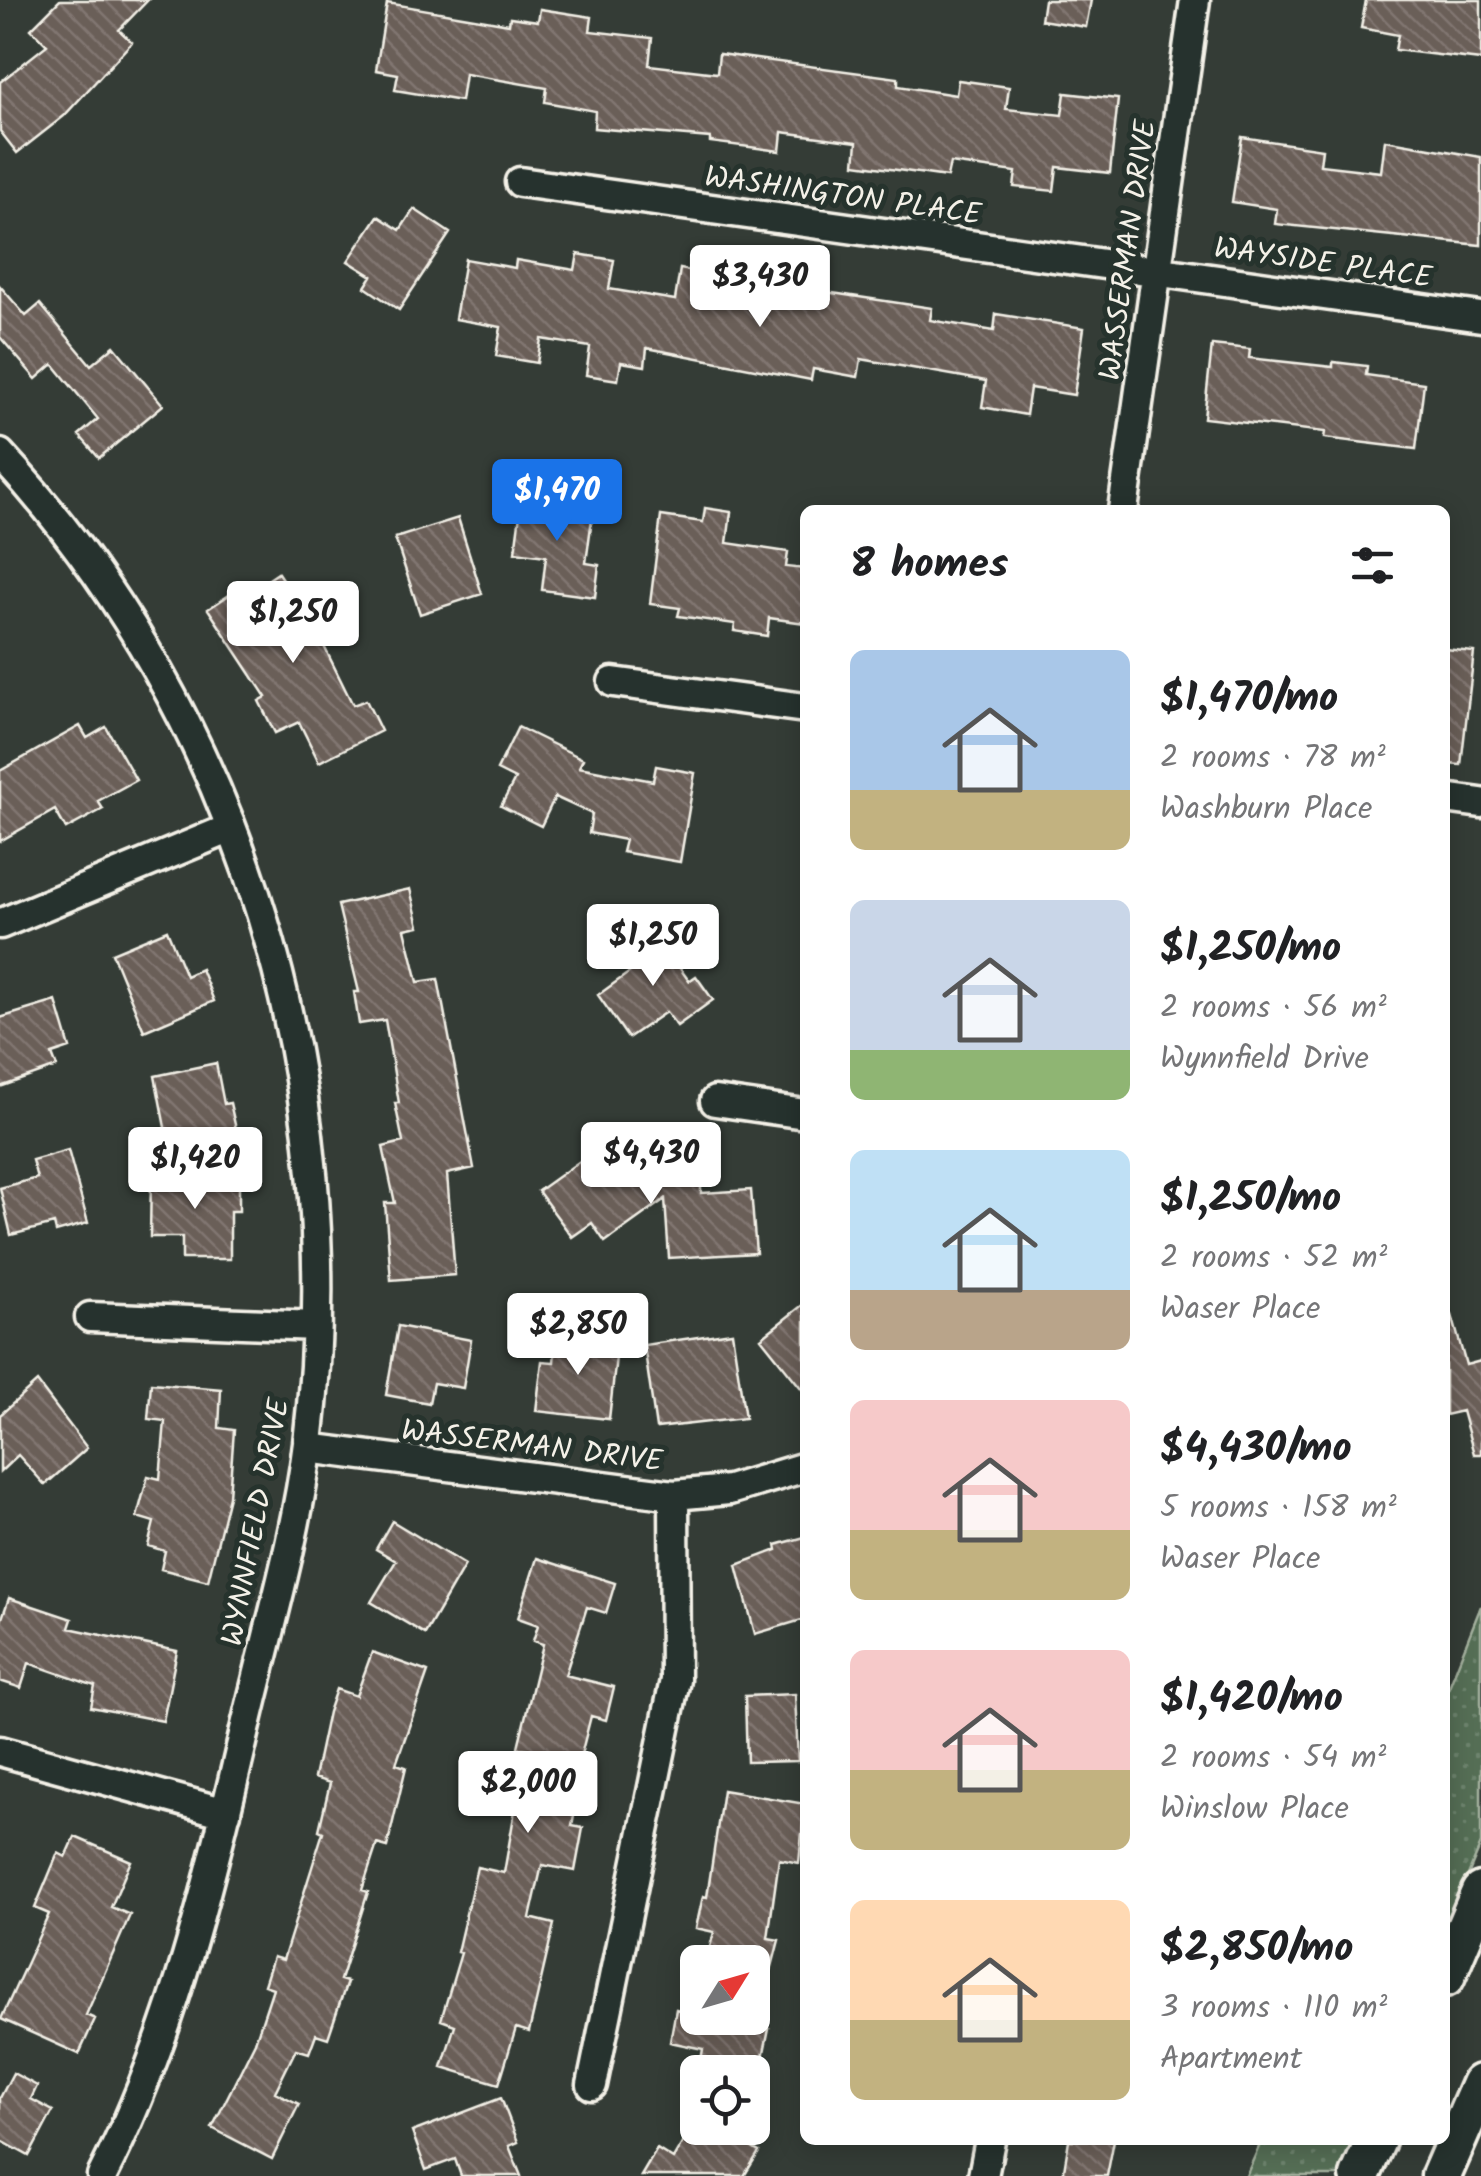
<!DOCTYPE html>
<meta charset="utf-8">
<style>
:root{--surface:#fff;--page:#f6f6f6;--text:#202124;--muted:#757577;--accent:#1a73e8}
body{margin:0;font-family:Kalam,sans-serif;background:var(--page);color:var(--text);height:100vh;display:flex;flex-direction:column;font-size:38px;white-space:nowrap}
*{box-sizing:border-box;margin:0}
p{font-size:32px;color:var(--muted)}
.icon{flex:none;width:55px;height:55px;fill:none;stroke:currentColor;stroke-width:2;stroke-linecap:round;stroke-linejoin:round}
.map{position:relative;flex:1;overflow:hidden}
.details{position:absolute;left:800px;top:505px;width:650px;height:1640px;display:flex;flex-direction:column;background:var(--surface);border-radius:15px;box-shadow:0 5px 25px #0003}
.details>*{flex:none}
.needle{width:65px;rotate:53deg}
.buttons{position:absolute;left:680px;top:1945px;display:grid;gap:20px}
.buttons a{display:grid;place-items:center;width:90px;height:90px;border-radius:15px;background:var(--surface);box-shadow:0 5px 25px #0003;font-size:50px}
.price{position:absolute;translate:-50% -85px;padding:0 22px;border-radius:10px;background:#fff;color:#222;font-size:32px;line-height:65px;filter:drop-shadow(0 2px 5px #0008)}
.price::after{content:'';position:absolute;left:50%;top:60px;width:30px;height:22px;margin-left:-15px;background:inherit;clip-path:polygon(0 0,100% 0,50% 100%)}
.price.active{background:var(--accent);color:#fff}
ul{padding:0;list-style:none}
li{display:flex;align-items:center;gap:30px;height:250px;padding:0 50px}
li span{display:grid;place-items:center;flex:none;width:280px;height:200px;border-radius:15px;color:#555}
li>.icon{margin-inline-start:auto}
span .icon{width:120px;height:120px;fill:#fffc;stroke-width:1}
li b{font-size:42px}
h2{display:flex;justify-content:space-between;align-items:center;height:120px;padding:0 50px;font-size:42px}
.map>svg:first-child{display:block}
</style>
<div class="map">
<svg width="1481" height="2176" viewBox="0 0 1481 2176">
<defs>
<pattern id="green-dots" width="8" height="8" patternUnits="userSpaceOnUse" patternTransform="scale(2.5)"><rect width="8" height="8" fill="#546e55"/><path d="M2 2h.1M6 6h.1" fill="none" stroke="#6d836d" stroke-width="1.8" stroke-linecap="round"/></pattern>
<pattern id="building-back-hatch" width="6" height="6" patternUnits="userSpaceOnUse" patternTransform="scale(2.5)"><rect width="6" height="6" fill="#6b5f59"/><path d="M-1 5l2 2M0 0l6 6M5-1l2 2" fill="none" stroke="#817671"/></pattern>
</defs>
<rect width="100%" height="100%" fill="#343c36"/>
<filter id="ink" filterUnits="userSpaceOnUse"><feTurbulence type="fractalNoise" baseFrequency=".01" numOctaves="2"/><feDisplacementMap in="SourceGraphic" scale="20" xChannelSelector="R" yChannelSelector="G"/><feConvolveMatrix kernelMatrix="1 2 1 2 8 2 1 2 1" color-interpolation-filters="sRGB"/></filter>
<g filter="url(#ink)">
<!-- green -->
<path fill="url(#green-dots)" stroke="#a4b09e" stroke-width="2.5" d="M1481,1606V1844L1445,1930V1697Z
M1262,2140H1358L1342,2176H1246Z"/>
<!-- building -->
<path fill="url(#building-back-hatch)" stroke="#f4f1e8" stroke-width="2.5" d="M60,0H148L119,30L132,42L64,116L17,153L0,131V82L47,45L31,29Z
M1044,0H1091L1086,27L1041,20Z
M1366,0H1481V60L1395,50L1398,35L1361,28Z
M387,3L509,24L510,17L538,21L540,9L592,17L590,31L652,38L649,65L717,73L719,54L898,78V86L956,95L958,80L1009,87L1006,109L1062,115L1065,93L1118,99L1110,173L1057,167L1054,191L1014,187L1016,172L950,163L947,177L855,164L857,142L782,132L780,151L710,142V138L594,128L595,111L545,102L547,88L465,74L461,101L395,90L398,74L376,70Z
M1242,137L1322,149L1320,165L1381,172L1385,140L1481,157V245L1275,224L1277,209L1232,202Z
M414,209L450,233L399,310L365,287L372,276L348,261L378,216L400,230Z
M578,254L614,260L609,289L675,300L680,269L713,275L710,295L788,308L792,287L932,308L930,320L994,331L996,314L1084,328L1074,395L1030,388L1026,415L982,407L986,381L861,359L858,377L813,369L811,380L647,348L645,366L621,362L618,380L586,375L590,347L541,339L537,363L496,356L501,327L455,319L465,259L515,268L516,260L575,270Z
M0,286L26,316L40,304L91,365L114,346L163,405L99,458L79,435L98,419L53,364L36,379L0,337Z
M1212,345L1250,349L1249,358L1333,367V362L1367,366L1366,375L1424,383L1416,449L1324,438L1325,432L1204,418Z
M523,491L561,495L559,514L592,518L586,563L599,565L595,597L542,590L546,556L515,552Z
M705,508L731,512L727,543L788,552L786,567L805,569V623L769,618L767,636L734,631L735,624L678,616L680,608L650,604L661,516L703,522Z
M458,518L482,594L420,614L395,538Z
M278,573L304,612L318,604L331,626L318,634L353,705L366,700L381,731L319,762L299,722L275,733L259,701L266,697L208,609L249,582L254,589Z
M1445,649L1474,652L1461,765L1445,764Z
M80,726L87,738L106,727L136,780L98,801L103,809L66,829L55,810L0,841V771Z
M518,727L583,759L579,767L653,781L656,766L695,773L680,862L622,852L625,840L589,833L592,814L555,797L541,826L501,806L515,779L497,770Z
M410,889L419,926L405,929L418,982L438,979L474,1168L447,1174L455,1275L391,1280L385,1203H395L383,1147L403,1142L395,1103H399L385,1020L359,1024L354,992H359L338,905Z
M167,930L186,976L201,969L214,1001L144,1031L112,953Z
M654,932L689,981L696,976L713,1000L677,1026L666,1012L628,1038L598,995L634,969L623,954Z
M56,1001L70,1048L52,1054L57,1067L0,1087V1018Z
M216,1063L224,1104L230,1103L236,1129L168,1143L155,1076Z
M608,1141L638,1184L701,1180V1193L751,1190L756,1253L669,1258L665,1199L605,1242L592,1223L572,1237L538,1191Z
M68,1150L88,1223L56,1232L54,1224L11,1235L0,1188L37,1178L32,1160Z
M151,1175H239V1211H230V1259H182V1237H150Z
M805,1303V1393L761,1338Z
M1452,1315L1466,1365L1481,1361V1454H1474L1462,1411L1445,1415V1316Z
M398,1326L471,1340L463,1388L433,1383L429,1403L386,1395Z
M732,1332L745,1418L656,1428L644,1345Z
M557,1333L602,1338L601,1351L617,1348L609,1419L536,1411L542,1361L554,1362Z
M37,1382L87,1448L45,1485L18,1455L0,1472V1415Z
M151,1383L221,1389L219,1428L234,1430L229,1496L208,1581L161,1569L165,1551L148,1546L154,1522L137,1517L148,1476L160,1479L165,1421L148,1419Z
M392,1521L465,1565L425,1634L371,1602L396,1561L376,1549Z
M805,1537V1619L755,1634L737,1565L777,1550L776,1545Z
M537,1558L615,1583L606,1613L587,1607L565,1675L614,1687L606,1720L591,1716L573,1786L580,1787L572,1826L583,1828L575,1871L542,1865L530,1918L554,1924L529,2032L516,2028L499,2084L442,2067L455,2025L441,2020L461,1953L457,1952L477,1867L504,1873L517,1799L531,1801L539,1752L518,1747L543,1644L533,1641L538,1625L518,1618Z
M9,1598L72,1619L69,1628L177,1651L163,1721L91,1707L95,1686L29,1663L21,1688L0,1681V1624Z
M372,1652L428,1672L396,1764L406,1767L387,1847L377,1844L362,1890L368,1892L340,1980L347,1982L328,2038L316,2034L309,2053L296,2049L275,2092L299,2104L272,2159L212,2128L255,2042L273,1988L264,1985L273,1957L283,1960L323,1832L319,1830L330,1783L314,1778L328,1712L336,1689L356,1696Z
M795,1694L798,1761L747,1762L745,1696Z
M723,1790L805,1804L799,1863L779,1859L768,1938L779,1940L761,2009L752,2008V1962H706L714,1932L696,1928L703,1896L707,1897Z
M75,1837L131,1861L111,1907L130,1915L86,2015L95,2019L79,2054L1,2019L49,1914L35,1908L58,1853L66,1857Z
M676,2009L698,2014V2018L769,2028L760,2072H699L703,2049L670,2042Z
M13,2073L37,2086L31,2099L53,2111L29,2156L0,2140V2098Z
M501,2098L518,2142L509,2146L521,2176H461L455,2159L426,2170L412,2132Z
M691,2128H718L759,2152L744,2176H641L657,2149L673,2159Z
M1069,2140H1114L1107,2176H1063Z"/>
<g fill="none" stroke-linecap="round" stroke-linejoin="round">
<defs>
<path id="minor" d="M520,182L1481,317
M0,454C244,717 351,1090 308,1443C296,1539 267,1635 245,1730C210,1882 173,2036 102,2176
M1123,510L1195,0
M613,682L805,708
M1445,798L1481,803
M0,924L231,828
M715,1101L805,1114
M90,1317L316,1326
M308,1448L674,1495L729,1490L805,1467
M0,1751L226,1813
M592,2085L675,1680L674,1495
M983,2176L990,2140"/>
<path id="secondary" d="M1445,1977L1481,1892
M1360,2176L1376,2140
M1441,2176L1481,2084"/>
</defs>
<!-- minor casing -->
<use href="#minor" stroke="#f4f1e8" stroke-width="35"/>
<!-- secondary casing -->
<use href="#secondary" stroke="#f4f1e8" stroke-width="45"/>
<!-- minor -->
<use href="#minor" stroke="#26332d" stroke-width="28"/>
<!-- secondary -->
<use href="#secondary" stroke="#26332d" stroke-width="38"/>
</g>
</g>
<g text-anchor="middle" stroke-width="10" stroke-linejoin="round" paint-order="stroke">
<!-- street labels -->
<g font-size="30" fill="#f4f1e8" stroke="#26332d">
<text transform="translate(843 195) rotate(8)" y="10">WASHINGTON PLACE</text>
<text transform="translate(1127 250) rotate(-82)" y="10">WASSERMAN DRIVE</text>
<text transform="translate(1323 262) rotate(8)" y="10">WAYSIDE PLACE</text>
<text transform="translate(532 1445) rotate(7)" y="10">WASSERMAN DRIVE</text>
<text transform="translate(255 1522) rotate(-79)" y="10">WYNNFIELD DRIVE</text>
</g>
</g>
</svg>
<div class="buttons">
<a><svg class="needle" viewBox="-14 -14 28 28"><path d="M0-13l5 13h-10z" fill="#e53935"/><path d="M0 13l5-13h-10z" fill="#757577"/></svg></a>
<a><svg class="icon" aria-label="locate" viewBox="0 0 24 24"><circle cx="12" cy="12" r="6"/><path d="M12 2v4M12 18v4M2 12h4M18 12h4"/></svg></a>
</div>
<b class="price" style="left:760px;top:330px">$3,430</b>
<b class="price active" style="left:557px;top:544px">$1,470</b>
<b class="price" style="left:293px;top:666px">$1,250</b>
<b class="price" style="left:653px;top:989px">$1,250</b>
<b class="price" style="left:651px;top:1207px">$4,430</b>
<b class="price" style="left:195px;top:1212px">$1,420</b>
<b class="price" style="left:578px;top:1378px">$2,850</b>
<b class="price" style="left:528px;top:1836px">$2,000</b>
<section class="details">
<h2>8 homes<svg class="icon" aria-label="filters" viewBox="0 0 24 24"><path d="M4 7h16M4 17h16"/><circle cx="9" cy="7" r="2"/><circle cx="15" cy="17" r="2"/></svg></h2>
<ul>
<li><span style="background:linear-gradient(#a9c7e8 70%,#c2b280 0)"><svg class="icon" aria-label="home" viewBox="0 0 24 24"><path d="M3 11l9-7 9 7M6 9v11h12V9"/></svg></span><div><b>$1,470/mo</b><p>2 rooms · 78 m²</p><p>Washburn Place</p></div></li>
<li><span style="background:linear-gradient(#c9d6e8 75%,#8fb573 0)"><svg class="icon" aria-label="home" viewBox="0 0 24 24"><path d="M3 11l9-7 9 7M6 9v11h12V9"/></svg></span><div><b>$1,250/mo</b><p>2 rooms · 56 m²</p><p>Wynnfield Drive</p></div></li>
<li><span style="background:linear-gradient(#bfe0f5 70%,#b9a48a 0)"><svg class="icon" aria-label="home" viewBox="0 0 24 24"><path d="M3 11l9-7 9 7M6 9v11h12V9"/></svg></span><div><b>$1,250/mo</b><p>2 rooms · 52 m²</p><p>Waser Place</p></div></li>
<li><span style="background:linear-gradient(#f6c9c9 65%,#c2b280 0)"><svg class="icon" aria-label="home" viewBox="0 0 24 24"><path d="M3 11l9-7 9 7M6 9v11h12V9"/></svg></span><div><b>$4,430/mo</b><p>5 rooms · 158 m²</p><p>Waser Place</p></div></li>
<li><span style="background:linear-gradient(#f6c9c9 60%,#c2b280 0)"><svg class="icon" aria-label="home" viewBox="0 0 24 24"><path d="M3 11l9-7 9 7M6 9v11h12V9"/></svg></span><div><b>$1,420/mo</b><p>2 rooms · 54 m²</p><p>Winslow Place</p></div></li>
<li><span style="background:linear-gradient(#ffd9b3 60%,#c2b280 0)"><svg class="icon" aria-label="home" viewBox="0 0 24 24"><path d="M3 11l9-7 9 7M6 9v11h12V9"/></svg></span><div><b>$2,850/mo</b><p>3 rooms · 110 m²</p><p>Apartment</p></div></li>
</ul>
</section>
</div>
